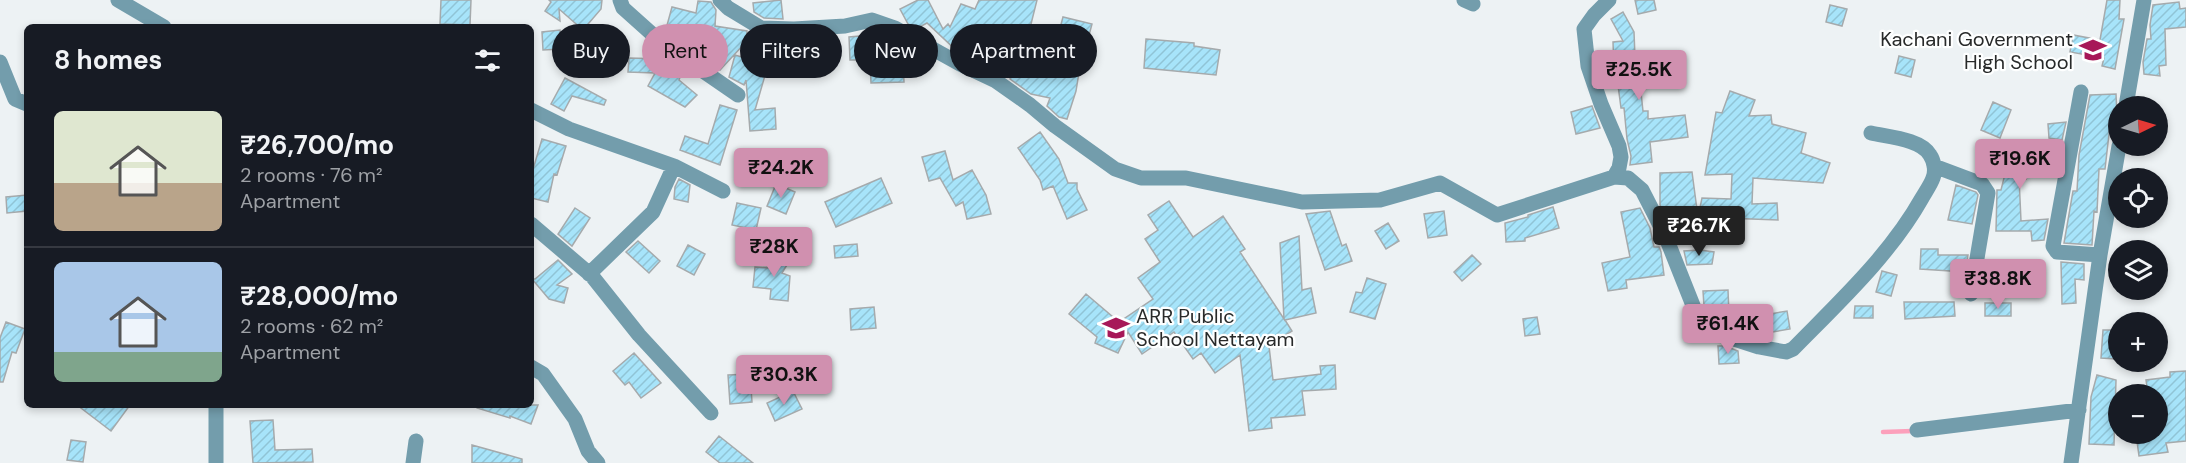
<!DOCTYPE html>
<meta charset="utf-8">
<style>
:root{--surface:#171b24;--page:#20242c;--text:#f1f3f6;--muted:#9ea1a6;--line:#363941;--accent:#d090af}
body{margin:0;font-family:"DM Sans",sans-serif;background:var(--page);color:var(--text);height:100vh;display:flex;flex-direction:column;font-size:22px;white-space:nowrap}
*{box-sizing:border-box;margin:0}
p{font-size:20px;color:var(--muted)}
.icon{flex:none;width:33px;height:33px;fill:none;stroke:currentColor;stroke-width:2;stroke-linecap:round;stroke-linejoin:round}
.map{position:relative;flex:1;overflow:hidden}
.sheet{position:absolute;left:24px;top:24px;width:510px;height:384px;display:flex;flex-direction:column;background:var(--surface);border-radius:9px;box-shadow:0 3px 9px #0003}
.sheet>*{flex:none}
.hud{position:absolute;left:552px;top:24px;width:570px;height:54px;display:flex;gap:12px}
.needle{width:39px;rotate:85deg}
.buttons{position:absolute;left:2108px;top:96px;display:grid;gap:12px}
.buttons a{display:grid;place-items:center;width:60px;height:60px;border-radius:50%;background:var(--surface);box-shadow:0 3px 9px #0003;font-size:30px}
.price{position:absolute;translate:-50% -51px;padding:0 14px;border-radius:6px;background:var(--accent);color:#111;font-size:20px;line-height:39px;filter:drop-shadow(0 2px 3px #0008)}
.price::after{content:'';position:absolute;left:50%;top:36px;width:18px;height:14px;margin-left:-9px;background:inherit;clip-path:polygon(0 0,100% 0,50% 100%)}
.price.selected{background:#222;color:#fff}
ul{padding:0;list-style:none}
li{display:flex;align-items:center;gap:18px;height:150px;padding:0 30px}
li+li{border-top:2px solid var(--line)}
li span{display:grid;place-items:center;flex:none;width:168px;height:120px;border-radius:9px;color:#555}
li>.icon{margin-inline-start:auto}
span .icon{width:72px;height:72px;fill:#fffc;stroke-width:1}
li b{font-size:26px}
h2{display:flex;justify-content:space-between;align-items:center;height:72px;padding:0 30px;font-size:26px}
.chip{padding:0 21px;border-radius:27px;background:var(--surface);box-shadow:0 3px 9px #0003;font-size:21px;line-height:54px}
.chip.selected{background:var(--accent);color:#111}
.map>svg:first-child{display:block}
</style>
<div class="map">
<svg width="2186" height="463" viewBox="0 0 2186 463">
<defs>
<pattern id="building-hatch" width="6" height="6" patternUnits="userSpaceOnUse" patternTransform="scale(1.5)"><rect width="6" height="6" fill="#a7e4fa"/><path d="M-1 1l2-2M0 6l6-6M5 7l2-2" fill="none" stroke="#90c4d6"/></pattern>
</defs>
<rect width="100%" height="100%" fill="#edf2f4"/>
<g fill="none" stroke-linecap="round" stroke-linejoin="round">
<!-- stream -->
<path stroke="#fca0bb" stroke-width="4.5" d="M1883,432L1913,431"/>
</g>
<!-- building -->
<path fill="url(#building-hatch)" stroke="#a5aaac" stroke-width="1.5" d="M441,0H471L470,25L440,24Z
M549,0H602L601,9L583,30L559,9L560,21L545,11L551,2Z
M781,0L783,19L764,18L754,12L753,3Z
M918,0H928L943,29L948,24L950,27L961,4L975,9L979,0H1037L1029,32L1058,36L1063,17L1092,24L1084,54H1082L1076,91L1067,119L1059,117L1047,106L1050,98L1031,94L1010,79L1016,49L997,41L985,65L958,52L927,23L916,29L908,24L900,9Z
M1635,0H1654L1656,10L1638,14Z
M2107,0H2120L2119,19H2124L2115,69L2102,66L2104,58L2070,52L2073,35L2100,40Z
M698,1L711,2L716,10L715,26L747,31L746,42L720,70L713,66L720,52L690,48L692,35L666,29L672,7L696,13Z
M2179,2L2180,9L2186,8V27L2165,29L2166,65L2159,66L2160,76L2144,74L2143,62L2147,39H2151L2150,25L2153,5Z
M1830,5L1847,9L1842,26L1826,22Z
M1623,12L1634,32L1636,83H1640L1643,111H1648V119L1685,115L1688,137L1650,142L1652,162L1630,165L1631,156L1627,139L1624,108H1621L1616,70H1614L1613,42L1623,41L1611,19Z
M560,30L561,49L543,50L542,32Z
M607,31L624,41L616,55H610L599,45Z
M871,35L872,52L857,60H850L849,37Z
M1146,39L1194,43V46L1220,50L1216,75L1144,68Z
M735,55L768,65L755,110L775,108L776,129L750,131L746,80L744,85L729,77Z
M1899,56L1915,60L1911,77L1895,73Z
M629,58L665,59L683,69L679,80L697,95L685,107L648,86L655,73L628,72Z
M903,59L904,82L871,83L870,61Z
M565,78L606,100L604,105L572,96L564,111L551,104Z
M1730,91L1755,100L1749,116L1771,115L1772,124L1806,133L1801,153L1830,163L1823,183L1753,178L1752,204L1777,203L1778,220L1724,218L1725,214L1696,219L1668,220L1660,205V173L1692,172L1698,217L1702,198L1731,199L1732,174L1705,175L1716,112L1722,113Z
M2116,94L2117,117H2111L2105,169H2099L2097,212L2094,211L2092,245L2064,243L2073,191H2077L2079,155L2090,95Z
M1993,102L2011,110L2000,138L1981,130Z
M720,105L737,110L720,165L680,150L685,136L708,144Z
M1592,106L1600,128L1576,134L1571,112Z
M2066,122L2062,140L2049,138L2048,124Z
M1040,132L1059,159L1068,183H1077V189L1087,210L1067,219L1053,186L1043,190L1040,180L1018,148Z
M542,139L566,146L557,175L554,174L548,202L531,198V176Z
M2013,142L2055,149V162H2030L2026,179L2019,177L2021,221L2048,219L2044,240L2032,241L2031,231H1996L1997,190H2001Z
M945,151L953,180L972,170L986,195L991,214L967,219L963,202L956,206L940,178L929,181L922,157Z
M881,178L892,203L836,227L825,202Z
M679,179L690,185L688,202L674,199L675,187Z
M776,184L795,192L786,214L767,206Z
M1956,185L1976,192L1978,195L1972,224L1948,220Z
M27,195V211L7,213L6,197Z
M1169,201L1193,237L1223,216L1245,249L1240,252L1284,319L1280,243L1299,236L1302,290L1311,288L1316,313L1285,320L1292,331L1269,346L1273,380L1321,374L1320,366L1335,365L1336,389L1302,391L1305,415L1271,418L1272,428L1249,431L1240,355L1215,373L1201,353L1193,359L1174,332L1142,354L1128,332L1118,353L1095,343L1097,337L1069,314L1086,294L1119,322L1153,299L1138,278L1160,262L1145,239L1158,230L1148,215Z
M737,203L761,208L756,230L732,225Z
M1553,207L1559,228L1525,238V241L1506,242L1505,223L1528,217V215Z
M575,208L590,218L572,246L558,234Z
M1640,208L1650,228L1654,247H1659L1661,252L1664,275L1626,280L1627,288L1608,291L1602,263L1630,257L1621,212Z
M1330,211L1342,246L1346,244L1352,261L1325,270L1306,214Z
M1444,211L1447,235L1428,238L1424,214Z
M1388,223L1399,241L1386,249L1375,231Z
M638,241L660,261L649,273L626,252Z
M857,244L858,256L835,258L834,246Z
M688,245L705,254L694,275L677,266Z
M1921,249H1938V255H1968L1965,272L1920,269Z
M1700,250L1714,252L1712,264L1687,265L1684,251Z
M778,252L790,260L782,273L790,276L788,301L770,299L771,289L753,287L755,267L768,268Z
M1472,255L1481,264L1462,281L1454,272Z
M558,260L572,274L557,285L568,288L564,303L549,299L532,279H535Z
M2061,262L2084,264V280L2075,279L2076,303L2062,304Z
M1882,271L1897,275L1891,296L1876,292Z
M1367,278L1386,284L1375,319L1350,312L1356,292L1362,293Z
M1728,290L1729,315L1708,316L1704,306L1703,291Z
M1904,302H1954L1955,316L1905,319Z
M1985,303H2011V316H1985Z
M1855,306H1873V318H1854Z
M874,307L876,328L851,330L850,309Z
M1787,311L1790,329L1767,333L1764,315Z
M1537,317L1540,334L1525,336L1523,319Z
M6,322L25,329L16,353L12,352L3,382H0V338Z
M2103,330H2118L2116,359L2101,358Z
M1718,346H1725L1738,351L1739,363L1719,364Z
M634,353L661,383L641,398L629,382L625,385L613,371Z
M2186,371V441L2166,443L2168,452L2139,456L2136,434H2157V394H2148L2146,380L2170,377V372Z
M750,374L752,402L730,404L728,375Z
M2097,375L2116,380L2114,445L2089,444L2091,397Z
M793,391L802,409L775,421L767,403Z
M77,405H130L111,431Z
M477,405H538L531,424L510,416V418L477,408Z
M273,420L275,450L312,449L313,462L253,463L250,421Z
M719,436L753,463H720L706,452Z
M71,440L86,442L83,462L67,460Z
M472,445L522,459V463H472Z"/>
<g fill="none" stroke-linecap="round" stroke-linejoin="round">
<!-- minor -->
<path stroke="#739dac" stroke-width="15" d="M118,0L164,27
M620,0L623,8L661,42L738,95
M720,0L728,8L761,28L794,29L845,26L872,20L895,28L960,64L996,81L1030,105L1055,126L1115,169L1141,178H1186L1302,202L1380,200L1440,183L1497,215L1614,177L1628,178L1642,190L1665,235L1700,323L1716,333L1759,347L1786,352L1793,349C1839,302 1890,255 1922,198C1926,191 1931,184 1933,178C1936,171 1934,161 1930,155C1921,139 1888,137 1871,133
M1464,0L1473,4
M1609,0L1594,15L1584,29L1588,66L1601,104L1619,146L1621,157L1619,168L1614,177
M0,62L15,99L27,104
M2081,92L2053,246L2057,252L2100,255
M2126,106L2144,0
M531,110L569,129L674,166L723,191
M1934,166L1982,184L1988,193L1971,294
M531,224L592,276L639,335L711,413
M589,274L653,212L674,166
M531,367L543,374L575,419L588,451L598,463
M216,405V463
M1917,430L2079,410
M413,463L416,441
M2071,463L2100,255L2119,146"/>
</g>
<!-- icons -->
<defs>
<symbol id="school-bare" viewBox="-9 -9 18 18"><path d="M0-5L7-2L0 1L-7-2ZM-4 1L0 2.5L4 1V4Q0 6-4 4Z" fill="#a71858" stroke="#feffff" stroke-width="2.5" paint-order="stroke"/></symbol>
</defs>
<g fill-rule="evenodd">
<use href="#school-bare" x="2074" y="31" width="38" height="38"/>
<use href="#school-bare" x="1097" y="309" width="38" height="38"/>
</g>
<g text-anchor="middle" stroke-width="4.5" stroke-linejoin="round" paint-order="stroke">
<!-- poi labels -->
<g font-size="20" fill="#282a2a" stroke="#feffff" text-anchor="end">
<text x="2073" y="46">Kachani Government<tspan x="2073" dy="23">High School</tspan></text>
<text x="1136" y="323" text-anchor="start">ARR Public<tspan x="1136" dy="23">School Nettayam</tspan></text>
</g>
</g>
</svg>
<div class="buttons">
<a><svg class="needle" viewBox="-14 -14 28 28"><path d="M0-13l5 13h-10z" fill="#e53935"/><path d="M0 13l5-13h-10z" fill="#9ea1a6"/></svg></a>
<a><svg class="icon" aria-label="locate" viewBox="0 0 24 24"><circle cx="12" cy="12" r="6"/><path d="M12 2v4M12 18v4M2 12h4M18 12h4"/></svg></a>
<a><svg class="icon" aria-label="layers" viewBox="0 0 24 24"><path d="M12 4l9 5-9 5-9-5zM3 14l9 5 9-5"/></svg></a>
<a>+</a>
<a>−</a>
</div>
<b class="price" style="left:1639px;top:101px">₹25.5K</b>
<b class="price" style="left:2020px;top:190px">₹19.6K</b>
<b class="price" style="left:781px;top:199px">₹24.2K</b>
<b class="price selected" style="left:1699px;top:257px">₹26.7K</b>
<b class="price" style="left:774px;top:278px">₹28K</b>
<b class="price" style="left:1998px;top:310px">₹38.8K</b>
<b class="price" style="left:1728px;top:355px">₹61.4K</b>
<b class="price" style="left:784px;top:406px">₹30.3K</b>
<div class="hud">
<a class="chip">Buy</a>
<a class="chip selected">Rent</a>
<a class="chip">Filters</a>
<a class="chip">New</a>
<a class="chip">Apartment</a>
</div>
<section class="sheet">
<h2>8 homes<svg class="icon" aria-label="filters" viewBox="0 0 24 24"><path d="M4 7h16M4 17h16"/><circle cx="9" cy="7" r="2"/><circle cx="15" cy="17" r="2"/></svg></h2>
<ul>
<li><span style="background:linear-gradient(#dfe7d0 60%,#b9a48a 0)"><svg class="icon" aria-label="home" viewBox="0 0 24 24"><path d="M3 11l9-7 9 7M6 9v11h12V9"/></svg></span><div><b>₹26,700/mo</b><p>2 rooms · 76 m²</p><p>Apartment</p></div></li>
<li><span style="background:linear-gradient(#a9c7e8 75%,#7fa58c 0)"><svg class="icon" aria-label="home" viewBox="0 0 24 24"><path d="M3 11l9-7 9 7M6 9v11h12V9"/></svg></span><div><b>₹28,000/mo</b><p>2 rooms · 62 m²</p><p>Apartment</p></div></li>
</ul>
</section>
</div>
